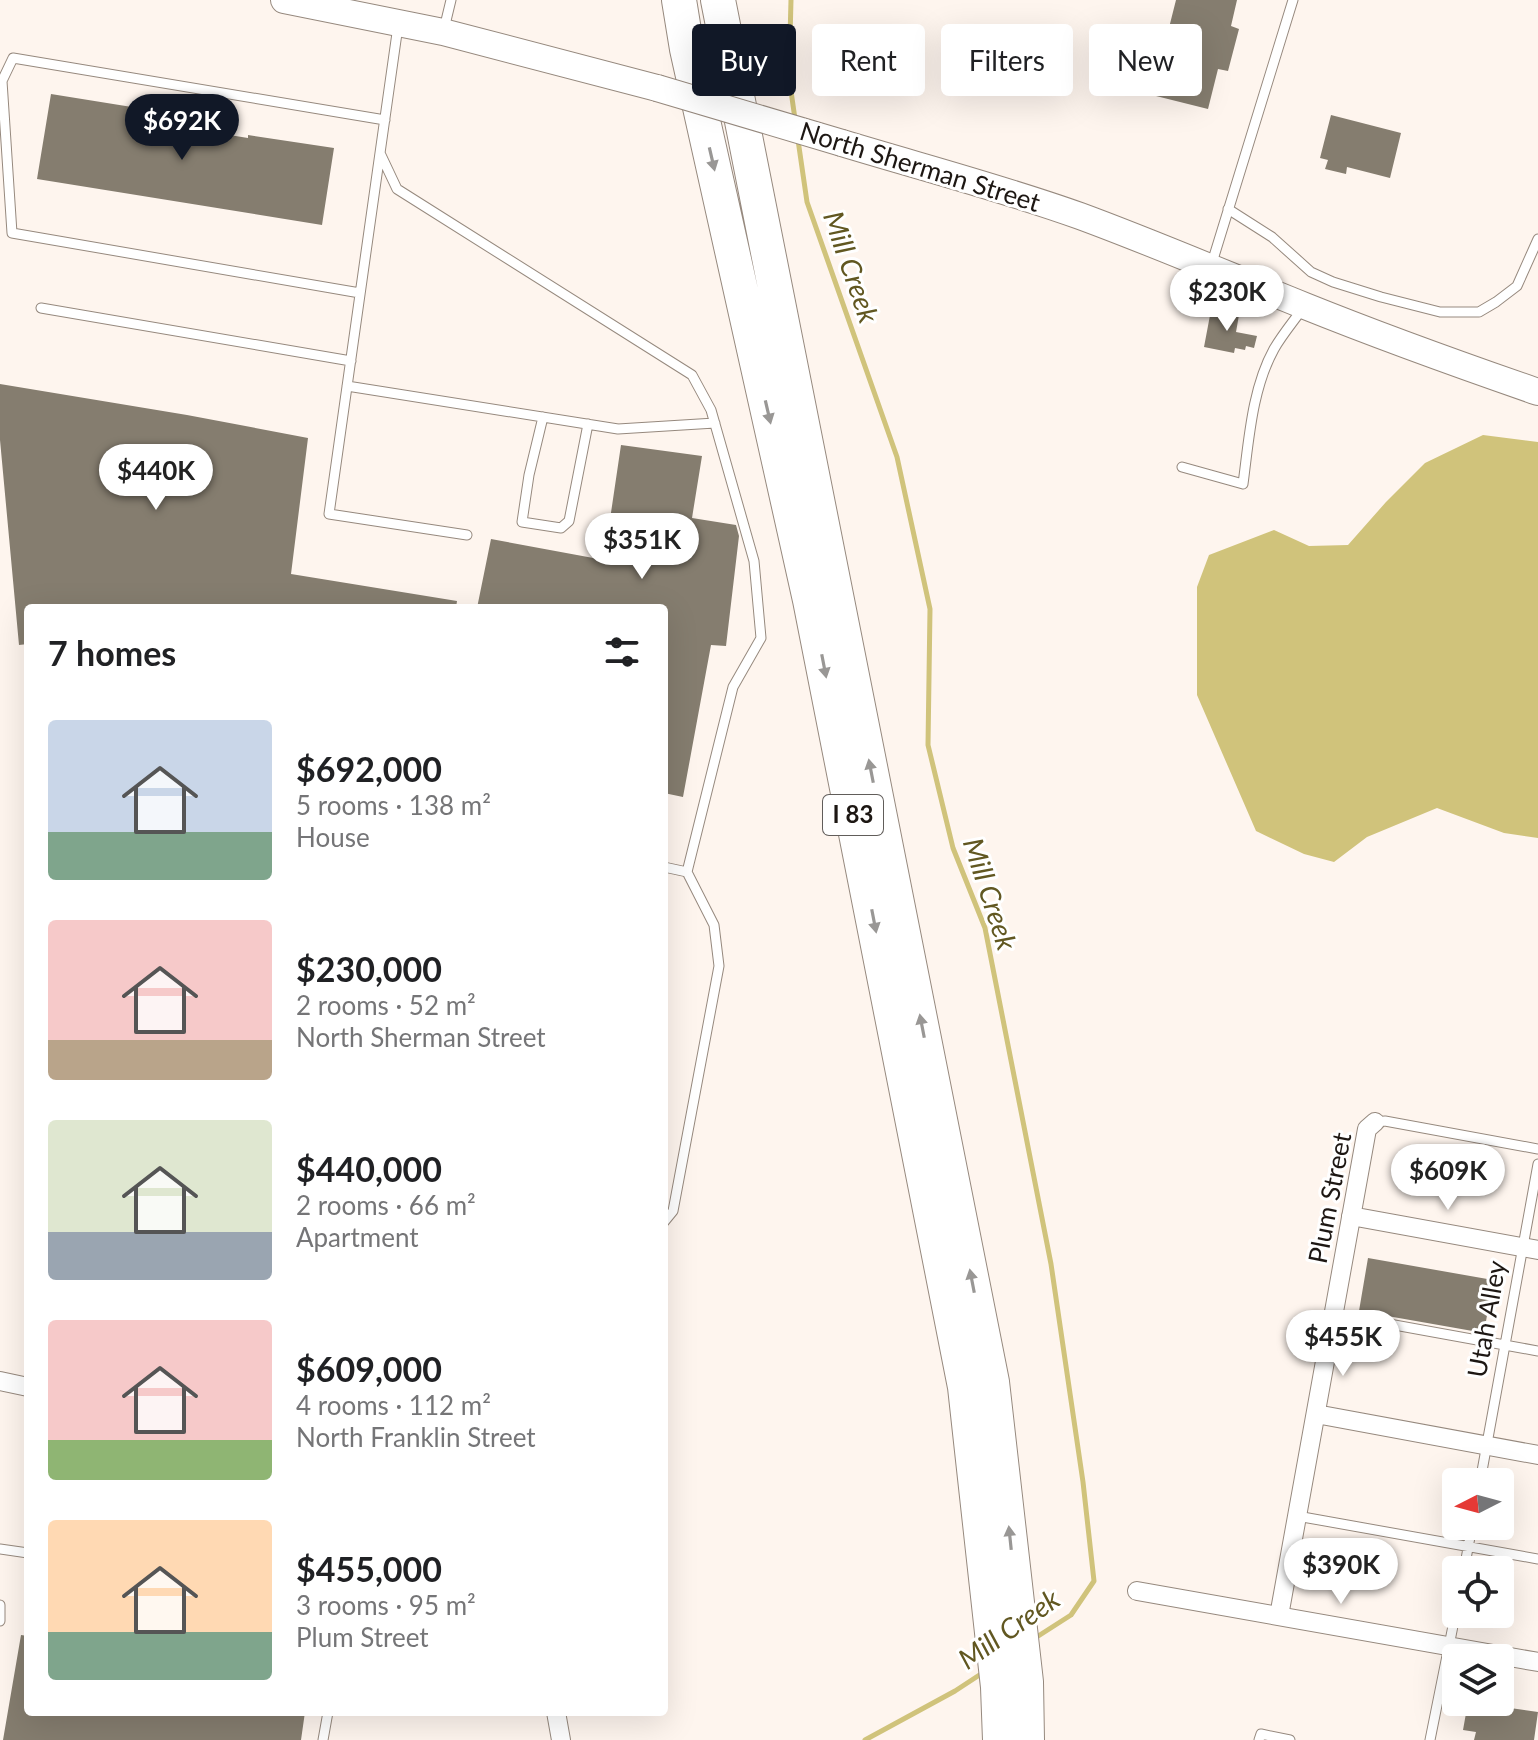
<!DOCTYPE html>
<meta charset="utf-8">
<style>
:root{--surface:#fff;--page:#f6f6f6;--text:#202124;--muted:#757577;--accent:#111827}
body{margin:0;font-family:Lato,sans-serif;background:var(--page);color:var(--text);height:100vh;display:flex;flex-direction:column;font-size:30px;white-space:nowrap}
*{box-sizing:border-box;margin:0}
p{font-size:26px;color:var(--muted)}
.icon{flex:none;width:44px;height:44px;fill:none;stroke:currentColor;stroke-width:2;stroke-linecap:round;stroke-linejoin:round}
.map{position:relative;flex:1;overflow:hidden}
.sheet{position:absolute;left:24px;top:604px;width:644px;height:1112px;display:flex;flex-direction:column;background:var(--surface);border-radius:8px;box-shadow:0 8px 32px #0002}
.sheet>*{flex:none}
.banner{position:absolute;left:692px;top:24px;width:726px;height:72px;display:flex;gap:16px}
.needle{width:52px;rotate:264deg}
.fabs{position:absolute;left:1442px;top:1468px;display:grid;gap:16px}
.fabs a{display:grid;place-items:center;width:72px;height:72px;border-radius:8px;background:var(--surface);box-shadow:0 8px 32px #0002;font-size:40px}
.price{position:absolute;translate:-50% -68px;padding:0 18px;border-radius:28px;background:#fff;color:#222;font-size:26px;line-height:52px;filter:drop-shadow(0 2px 4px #0008)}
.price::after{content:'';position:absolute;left:50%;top:48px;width:24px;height:18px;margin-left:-12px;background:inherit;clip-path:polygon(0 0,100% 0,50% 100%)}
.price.current{background:var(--accent);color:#fff}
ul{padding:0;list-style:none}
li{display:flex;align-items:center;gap:24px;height:200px;padding:0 24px}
li span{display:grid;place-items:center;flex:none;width:224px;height:160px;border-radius:8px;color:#555}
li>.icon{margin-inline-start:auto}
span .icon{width:96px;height:96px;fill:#fffc;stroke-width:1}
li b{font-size:34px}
h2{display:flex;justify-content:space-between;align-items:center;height:96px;padding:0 24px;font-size:34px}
.chip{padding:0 28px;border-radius:8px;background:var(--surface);box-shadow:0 8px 32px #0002;font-size:28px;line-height:72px}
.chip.current{background:var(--accent);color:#fff}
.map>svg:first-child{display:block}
</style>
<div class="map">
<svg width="1538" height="1740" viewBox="0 0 1538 1740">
<rect width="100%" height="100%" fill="#fef5ee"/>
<!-- water -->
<path fill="#d0c37b" d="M1483,435L1538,442V838L1504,833L1437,808L1367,837L1334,862L1304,854L1256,831L1197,695V587L1209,555L1274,530L1309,546L1348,545L1386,502L1425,463Z"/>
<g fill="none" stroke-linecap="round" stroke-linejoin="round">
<!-- stream -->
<path stroke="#d0c37b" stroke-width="5" d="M791,0L789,77L795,119
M798,140L807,202L897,457L930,609L928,745L953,848L985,928L1051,1264L1083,1482L1094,1581L1071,1615L1032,1640
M865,1740L955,1691L984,1672"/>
</g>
<!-- building -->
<path fill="#857d6f" d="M1176,0H1237L1231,26L1239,29L1228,71L1218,69L1208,109L1152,95Z
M51,94L138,108L136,120L248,138V135L334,148L322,225L37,179Z
M1331,115L1401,133L1390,178L1347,167L1346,174L1325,169L1328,160L1320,158Z
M1211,310L1239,315L1236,332L1257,336L1254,348L1246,346L1245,350L1235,348L1234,353L1204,347Z
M0,384L187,415L308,438L291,574L457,601L456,608H28V644L19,645L0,440Z
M621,445L702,456L692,518L736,525L739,536L726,646L711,645L683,797L664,793V608H477L491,539L604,560Z
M1368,1258L1493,1280L1484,1333L1359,1311Z
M21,1635L28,1636V1712H305L301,1740H3Z
M1468,1702L1538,1712L1534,1740H1474L1476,1732L1463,1730Z"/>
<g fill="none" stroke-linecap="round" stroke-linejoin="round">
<defs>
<path id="service" d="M398,26L380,153L397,189L692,375L711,410L754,561L761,638L733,687L687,872L714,925L719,966L673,1211L664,1222
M444,29L451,0
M380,153L329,514L467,535
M1228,209L1272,237L1311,272L1333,282L1381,297L1440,312H1479L1496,302L1517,286L1538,239
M1211,266L1293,0
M360,293L12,233L2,81L13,58L385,120
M41,308L351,361
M347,386L618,429L715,423
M543,417L529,475L522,522L561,528L569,521L588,424
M1182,467L1243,484C1249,439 1252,389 1274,349C1282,335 1293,322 1303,308
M664,867L687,872
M1375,1122L1385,1121L1538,1149
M1334,1314L1538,1351
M1480,1482L1538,1164
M1297,1516L1538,1559
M0,1549L28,1553
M1464,1570L1472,1526
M0,1605V1621
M323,1740L328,1712
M1259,1740L1261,1734L1290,1740
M1430,1740L1456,1611"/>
<path id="minor" d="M1351,1216L1538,1250
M0,1381L28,1387
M1316,1414L1538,1455
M1137,1591L1538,1662
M1279,1616L1367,1129L1375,1122
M556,1712L561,1740"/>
<path id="secondary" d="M284,0L443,32L657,88
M842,143C921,167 1002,188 1080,216C1156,244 1230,276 1305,306C1382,337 1460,365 1538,392"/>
<path id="motorway" d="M679,0L687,49L810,600L965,1387L998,1687L1000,1740
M718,0L992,1382L1026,1682L1027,1740"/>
</defs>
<!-- service casing -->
<use href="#service" stroke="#96897e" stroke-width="11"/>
<!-- minor casing -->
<use href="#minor" stroke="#96897e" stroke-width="20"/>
<!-- secondary casing -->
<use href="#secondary" stroke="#96897e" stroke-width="28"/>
<!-- motorway casing -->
<use href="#motorway" stroke="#96897e" stroke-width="36"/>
<!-- service -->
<use href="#service" stroke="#fff" stroke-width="9"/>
<!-- minor -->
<use href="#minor" stroke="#fff" stroke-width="18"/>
<!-- secondary -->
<use href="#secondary" stroke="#fff" stroke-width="26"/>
<!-- motorway -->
<use href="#motorway" stroke="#fff" stroke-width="34"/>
<defs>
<path id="secondary-bridge" d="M657,88L842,143"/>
</defs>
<!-- secondary-bridge casing -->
<use href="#secondary-bridge" stroke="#96897e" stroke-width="28" stroke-linecap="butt"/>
<!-- secondary-bridge -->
<use href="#secondary-bridge" stroke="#fff" stroke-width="26"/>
</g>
<!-- one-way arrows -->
<defs><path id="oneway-solid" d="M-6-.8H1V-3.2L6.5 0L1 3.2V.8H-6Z" transform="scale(2)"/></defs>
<g fill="#999795">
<use href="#oneway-solid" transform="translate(712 159) rotate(77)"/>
<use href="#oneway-solid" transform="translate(768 412) rotate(77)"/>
<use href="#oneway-solid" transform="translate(824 666) rotate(79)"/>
<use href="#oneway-solid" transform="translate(871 771) rotate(-101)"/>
<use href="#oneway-solid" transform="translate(874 921) rotate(79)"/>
<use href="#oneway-solid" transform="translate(922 1026) rotate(-101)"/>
<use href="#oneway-solid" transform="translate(972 1281) rotate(-101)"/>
<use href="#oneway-solid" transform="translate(1010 1538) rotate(-96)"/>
</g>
<g text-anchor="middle" stroke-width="6" stroke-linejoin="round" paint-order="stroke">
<!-- shield labels -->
<rect fill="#fff" stroke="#615d5a" stroke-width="2" x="823" y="795" width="60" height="40" rx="6"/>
<g font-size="24" font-weight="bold" fill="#1d1713">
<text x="853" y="823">I 83</text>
</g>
<!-- street labels -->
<g font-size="26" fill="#1d1713" stroke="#fff">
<text transform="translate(920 167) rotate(17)" y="9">North Sherman Street</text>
<text transform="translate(1330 1198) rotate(-79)" y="9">Plum Street</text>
<text transform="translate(1487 1319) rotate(-80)" y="9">Utah Alley</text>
</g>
<!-- water labels -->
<g font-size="28" font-style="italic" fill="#615721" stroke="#fff">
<text transform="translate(851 267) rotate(71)" y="10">Mill Creek</text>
<text transform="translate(990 894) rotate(72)" y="10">Mill Creek</text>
<text transform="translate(1009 1629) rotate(-35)" y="10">Mill Creek</text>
</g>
</g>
</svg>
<div class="fabs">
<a><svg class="needle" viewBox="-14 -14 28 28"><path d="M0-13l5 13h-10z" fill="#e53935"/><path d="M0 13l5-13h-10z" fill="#757577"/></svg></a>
<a><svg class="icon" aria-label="locate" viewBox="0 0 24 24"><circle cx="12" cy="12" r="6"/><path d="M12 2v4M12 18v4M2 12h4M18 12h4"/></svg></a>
<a><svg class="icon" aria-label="layers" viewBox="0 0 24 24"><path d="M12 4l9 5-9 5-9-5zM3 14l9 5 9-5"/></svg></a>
</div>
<b class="price current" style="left:182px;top:162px">$692K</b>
<b class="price" style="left:1227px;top:333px">$230K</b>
<b class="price" style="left:156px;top:512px">$440K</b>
<b class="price" style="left:642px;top:581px">$351K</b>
<b class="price" style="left:1448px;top:1212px">$609K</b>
<b class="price" style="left:1343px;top:1378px">$455K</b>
<b class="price" style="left:1341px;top:1606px">$390K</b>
<div class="banner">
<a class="chip current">Buy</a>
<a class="chip">Rent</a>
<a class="chip">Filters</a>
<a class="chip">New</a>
</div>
<section class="sheet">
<h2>7 homes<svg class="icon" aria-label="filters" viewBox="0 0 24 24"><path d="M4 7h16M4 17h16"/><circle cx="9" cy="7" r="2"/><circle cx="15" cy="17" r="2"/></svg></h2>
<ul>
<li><span style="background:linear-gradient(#c9d6e8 70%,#7fa58c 0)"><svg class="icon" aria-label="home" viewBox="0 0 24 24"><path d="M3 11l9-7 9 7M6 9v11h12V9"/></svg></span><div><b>$692,000</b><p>5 rooms · 138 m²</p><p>House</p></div></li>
<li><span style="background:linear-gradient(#f6c9c9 75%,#b9a48a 0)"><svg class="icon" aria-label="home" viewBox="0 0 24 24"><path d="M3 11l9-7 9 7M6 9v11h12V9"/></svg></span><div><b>$230,000</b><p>2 rooms · 52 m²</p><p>North Sherman Street</p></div></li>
<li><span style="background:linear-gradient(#dfe7d0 70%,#9aa5b1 0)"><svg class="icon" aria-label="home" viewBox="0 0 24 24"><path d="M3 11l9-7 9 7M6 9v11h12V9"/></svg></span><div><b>$440,000</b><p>2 rooms · 66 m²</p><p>Apartment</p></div></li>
<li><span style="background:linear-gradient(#f6c9c9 75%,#8fb573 0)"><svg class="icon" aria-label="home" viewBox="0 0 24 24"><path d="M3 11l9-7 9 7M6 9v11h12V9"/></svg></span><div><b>$609,000</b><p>4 rooms · 112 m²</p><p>North Franklin Street</p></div></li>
<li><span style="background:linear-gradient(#ffd9b3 70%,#7fa58c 0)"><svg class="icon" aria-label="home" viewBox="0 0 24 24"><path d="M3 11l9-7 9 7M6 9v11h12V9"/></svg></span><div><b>$455,000</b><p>3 rooms · 95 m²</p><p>Plum Street</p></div></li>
</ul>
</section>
</div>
